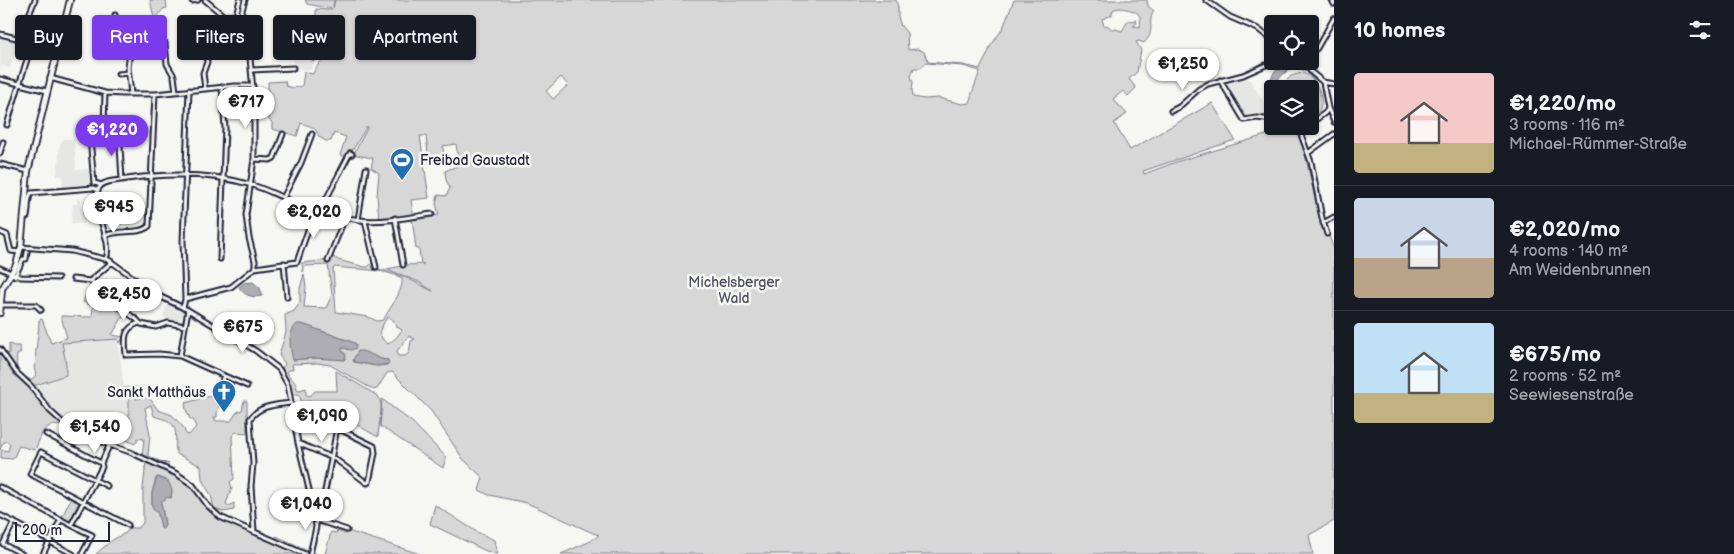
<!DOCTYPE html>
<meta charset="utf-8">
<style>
:root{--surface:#171b24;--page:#242831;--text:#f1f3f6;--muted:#9ea1a6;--line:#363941;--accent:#7c3aed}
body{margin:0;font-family:"Balsamiq Sans",sans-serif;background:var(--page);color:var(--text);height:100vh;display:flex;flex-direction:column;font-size:19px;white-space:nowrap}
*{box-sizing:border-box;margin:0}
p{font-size:16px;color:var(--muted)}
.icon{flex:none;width:28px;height:28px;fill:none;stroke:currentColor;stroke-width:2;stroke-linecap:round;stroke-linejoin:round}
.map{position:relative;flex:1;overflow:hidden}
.drawer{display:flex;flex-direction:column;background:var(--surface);width:400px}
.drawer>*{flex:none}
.top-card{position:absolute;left:15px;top:15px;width:475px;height:45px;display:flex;gap:10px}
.buttons{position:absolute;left:1264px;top:15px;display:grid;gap:10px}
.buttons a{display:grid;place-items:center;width:55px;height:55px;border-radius:5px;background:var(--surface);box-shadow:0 1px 4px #0004;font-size:25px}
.scale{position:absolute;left:15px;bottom:12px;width:95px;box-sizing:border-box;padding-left:5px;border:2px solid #22223b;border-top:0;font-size:14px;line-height:18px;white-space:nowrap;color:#22223b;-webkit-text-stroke:4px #f6f6f2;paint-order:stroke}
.price{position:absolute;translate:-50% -42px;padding:0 11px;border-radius:18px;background:#fff;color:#222;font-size:16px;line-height:32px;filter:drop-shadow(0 1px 2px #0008)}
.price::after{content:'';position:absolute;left:50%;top:30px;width:15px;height:11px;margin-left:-8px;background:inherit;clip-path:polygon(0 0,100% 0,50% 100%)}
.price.current{background:var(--accent);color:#fff}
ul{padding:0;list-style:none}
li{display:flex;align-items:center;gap:15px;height:125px;padding:0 20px}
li+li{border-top:1px solid var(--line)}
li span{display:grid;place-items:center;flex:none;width:140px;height:100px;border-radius:5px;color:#555}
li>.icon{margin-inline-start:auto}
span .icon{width:60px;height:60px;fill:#fffc;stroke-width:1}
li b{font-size:21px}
h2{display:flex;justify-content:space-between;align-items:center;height:60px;padding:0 20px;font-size:21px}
.chip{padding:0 18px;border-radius:5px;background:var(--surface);box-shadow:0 1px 4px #0004;font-size:18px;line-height:45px}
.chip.current{background:var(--accent);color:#fff}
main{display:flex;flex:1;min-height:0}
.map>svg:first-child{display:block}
</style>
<main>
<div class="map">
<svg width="1334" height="554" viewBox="0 0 1334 554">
<rect width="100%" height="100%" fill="#f6f6f2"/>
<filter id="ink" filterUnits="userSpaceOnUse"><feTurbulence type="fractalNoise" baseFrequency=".02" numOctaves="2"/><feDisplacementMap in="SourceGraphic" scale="10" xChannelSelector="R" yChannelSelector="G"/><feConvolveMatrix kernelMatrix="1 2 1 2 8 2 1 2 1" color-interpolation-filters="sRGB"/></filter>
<g filter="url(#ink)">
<!-- built -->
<path fill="#e6e6e4" d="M0,38L19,42L10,68L2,66L0,69Z
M295,45H298L312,50L311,59L314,64L310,70H303L295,67L293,60Z
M1247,76L1272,114V119L1246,118L1223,85L1226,81Z
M63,139H74L76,170L92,169L93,184L62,188L63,176H57L60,145Z
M77,199L81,200V211L85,212V224L71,223L73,204H77Z
M167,305L183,312L184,318L181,317L180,320L183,321V325L165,322L166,318L163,317Z
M118,339L124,388L129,393V426L93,430L58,417L33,387L66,375V364L62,343Z"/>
<!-- green -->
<path fill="#d7d7d7" stroke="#7c7c89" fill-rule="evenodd" d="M150,0H166L167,8L163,9L157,17L154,18Z
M305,0H334L333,8L335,0H896L898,7V17L901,26L907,33L908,50L918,49L924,52L928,62L963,65L980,69L988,53L990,47L1003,28L1014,0H1147L1148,6L1154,11C1146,23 1157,30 1144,43L1139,41L1136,42L1141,50L1137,72L1129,79L1136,88L1128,96L1123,91L1113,99L1127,114L1114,123L1130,150L1212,103L1235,140L1143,171L1144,174L1179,161L1289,128L1298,132L1302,141L1321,225L1329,236L1334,249V521L1309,535L1313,554H561L591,541L599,535L593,533L527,503L489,495L479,490L483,478L463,459L431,411L392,372L387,373L377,389L374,390L330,365L318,363L292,364L293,369L287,371C289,379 295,378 297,389L300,390L306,388V395L310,396L315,391H337L336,371L378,396C385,405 378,426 378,437L338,414L315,404L312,401L302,403L299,394H292L286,378L281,370L285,364L279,355L286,332L285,315L294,311L300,303V288L304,274L306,287L304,307L326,308L332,295L328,265L305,266L303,272L302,263L329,260L332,256L338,260L365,267H368L373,262L375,269C397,271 414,282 433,291L419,282L387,269L407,265L424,264H421L419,249H416L412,218L439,215L436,204L438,195L446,196L450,188L446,180L445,171L459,165L456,144L443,146L444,161L429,163L426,136H420L429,198L411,200L413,213L411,216L379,219L377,196L379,173L371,168L373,158L356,155L354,153L368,127L367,126L352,151H349L347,157L340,155L346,137L334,133L331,141H326L319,137C316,126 311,127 301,123L297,136L272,129V122L269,120L268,82L285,81L286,86L294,88L302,86L304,72L313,74C315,67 323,61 326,52L321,47L317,59L313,62L311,56L312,50L298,45H295L297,35L300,40L313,41L318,37L315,30L319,18L316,15V9L329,10L332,9L307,4ZM1120,8C1126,9 1138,10 1140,17C1141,20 1140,24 1140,27L1133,26L1137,23L1136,20L1128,21L1122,31L1115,29L1113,30L1107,25L1104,26L1102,19L1112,15V12L1114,9ZM926,63L963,66L980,71L971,96L970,103L962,104L939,98L924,99L913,97L912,90L913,83L911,76L914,68H920ZM561,77L568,85L553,99L546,91ZM335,267C357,270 382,268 402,278C404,291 389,309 383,320L377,321L368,317L336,312L333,269ZM388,317L393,320L397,327L402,330L396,338L388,344L383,340L379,332L386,319ZM302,324L352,342L356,344L349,350L345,348H341L342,351L346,354L345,359L314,358L293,360L290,337ZM409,336L415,339L411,341L409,353L405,356H398L397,351ZM362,351L379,359L388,360L387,365L377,366L354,362L353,360Z
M1302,73C1315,76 1325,96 1320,109C1318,114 1314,118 1310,121V89H1278L1291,76Z
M90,285L93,291L125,313L112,335L123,337V339L119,343L118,339L62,343L66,364V375L33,386L36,395V399L38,398L40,400L42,398L58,417L88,429L93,430L129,426V393L124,388L136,387L142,390L136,392L134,396L136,399L145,397L151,400L158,410L172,415L183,427L186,434L189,435L196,427L193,420L190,419L186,410L185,403L200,399L203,392L206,397L220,396L221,402L226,405L221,408V406H218L219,408L217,412V417H214L216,421H231L237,412L242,410L244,401H247V433L236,432L232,436L234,479L230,482L232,488L226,504L229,506L234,503V510L223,512L214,508L211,495L202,480L201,466L177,454C173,445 180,429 170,422C166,419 158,418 154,416L151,405L145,408L150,435L148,455L154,459L169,464L154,461L142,457L144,439L137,438V442L134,444L127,440L115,442L108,441L69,427L66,429L63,426L51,425L43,431L35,450L19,446L13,459L1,458V452L2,450L8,451L10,444L6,441L2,444L0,450V352L5,354L9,353V344L14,346H19L21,353L17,355C16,370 16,372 31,380L36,375L34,367C37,361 35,357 36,350C37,340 39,331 39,320L42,319L51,343L67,338L61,316L92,317L93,306L83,302Z
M225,378L234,382L231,406L228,405L223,402L226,382L224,379Z
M382,399L413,423L445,456L446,458L443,468L380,426Z
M146,462C160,464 184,478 193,488C202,498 207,510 218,518C231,527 260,535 276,542V536L317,554H96L111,541L127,532L129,528H138L143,523V488ZM159,477C168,481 174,487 171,498L167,497L161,502L165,525L162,529L158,514L152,506V493L156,478Z
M71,498L79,502L70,521L62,517Z
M435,505L477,532L494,540L497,554L486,551L430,524Z
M337,531L346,534L348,531L420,554H325L331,532L336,533Z"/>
<!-- water -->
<path fill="#adadb3" stroke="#757583" d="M1280,68L1286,69L1287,71L1275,82L1272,90L1267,91L1266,86L1271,80L1274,72Z
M253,282L260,288L262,296C253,298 244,296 239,287L244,283Z
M297,324H302L352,342L356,344V348L351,350L345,348H342V351L346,356L344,360L314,358L293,360C290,348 287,333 297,324Z
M358,351C368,350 377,360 388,360L389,364L377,366L354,362L353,360Z
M157,477L168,481L172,490L171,498L167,497L161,502L165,525L163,529L161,528L158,514L152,506V493Z"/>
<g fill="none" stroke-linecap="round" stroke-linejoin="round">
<!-- stream -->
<path stroke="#757583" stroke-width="1" d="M1286,70L1293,67L1306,71L1316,83"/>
<defs>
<path id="minor" d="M205,0L224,16L237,15
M240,0L237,11L239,27L250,58L254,101V159L246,215L249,238L255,261V268
M1206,0L1230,17L1258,29L1272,40
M1332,0L1334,4
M192,1L198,0
M239,20L245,0
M0,34L57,48
M203,38L207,62L203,73L205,89
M19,39L35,0
M114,42L117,33L115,15
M165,43L167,64L174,76L176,92
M205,45L213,44L218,41L242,38
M102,53L109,40L133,52
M1310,54L1317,48L1334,18
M1305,61L1311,72L1323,82L1328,108L1334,122
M252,70L293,68
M118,74L128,73
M50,78L105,93L123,94H155L235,86H253
M0,79L47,91
M1220,80L1244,120L1257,118L1272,120
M1323,82L1334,84
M105,93L104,126L106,128L117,127L119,129L122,180
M131,94L128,68L129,59L145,23
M1171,111L1179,107L1199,89L1208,84L1243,75L1275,61
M1310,124L1325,113L1328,109
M7,125L32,43
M1292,126L1299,129L1306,126
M1299,129L1311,162L1322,218L1327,234
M90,138L94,183L102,185
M0,153L3,142
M1308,153L1334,134
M254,159L270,160L274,158L283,134
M0,164L28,171
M283,198L301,163L312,134
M320,211L350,153L352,154
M24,218L27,217C29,209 27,200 31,193L93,188L98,190
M395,218L403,265
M358,220L366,169
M365,221L376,267
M1323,223L1334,217
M0,232L7,235L11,251L20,252
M105,236C118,229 140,235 149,226L155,94
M21,247L72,251L109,260L157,295L188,310L256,351L279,369L288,385L298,443L315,515L316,527L310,554
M106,259C114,240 89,206 99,188C103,180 119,181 127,179C168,173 212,173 252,185C266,189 280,197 294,202C315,211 338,217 360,220C380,223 412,217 432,214
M220,259L225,128L222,87
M328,261L345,217
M284,263L287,297
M0,268L11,273
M255,268L297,262L315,210
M11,274L21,277L58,278
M15,276L23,259H26L27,252
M73,279L90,281L112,262
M92,279L94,289L136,319L141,324L156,327L168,323L185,326
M185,299L183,241L189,90
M1,305H36L41,310
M183,308L185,299L231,287L255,268
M139,323C122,329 125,340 126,355L159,354L180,356L247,386
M0,349L16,372L31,386L50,411L70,429L78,434L130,452L177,474L193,485L208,506L220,517L305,554
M180,356L188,310
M221,401L223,375
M293,413L329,424L374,446L375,453L369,482L367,483L335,459L298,443
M337,428L321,512L316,520L347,530
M46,434L101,463
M107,486L41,452L30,474L128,525
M0,487L71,525L102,467L101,463L110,444
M0,515L50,541
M14,522L3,544L22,554
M71,525L92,535L82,554
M254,531L251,486L253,464L250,419C259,405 276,405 291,403
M50,542L73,554
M43,554L61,519"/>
<path id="tertiary" d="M0,313L2,289L16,265L21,247L28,171L70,0"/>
</defs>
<!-- minor casing -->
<use href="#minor" stroke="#22223b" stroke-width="7"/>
<!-- tertiary casing -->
<use href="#tertiary" stroke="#22223b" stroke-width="8"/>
<!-- minor -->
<use href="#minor" stroke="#f6f6f2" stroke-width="3"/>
<!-- tertiary -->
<use href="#tertiary" stroke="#f6f6f2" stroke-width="4.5"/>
</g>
</g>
<!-- icons -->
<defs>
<symbol id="stadium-pin" viewBox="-11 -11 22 30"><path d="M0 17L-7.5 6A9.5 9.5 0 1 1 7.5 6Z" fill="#1f6fb2" stroke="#f6f6f2"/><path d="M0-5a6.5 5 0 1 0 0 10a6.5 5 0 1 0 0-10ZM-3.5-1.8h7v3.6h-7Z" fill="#fff"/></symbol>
<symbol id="church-pin" viewBox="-11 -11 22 30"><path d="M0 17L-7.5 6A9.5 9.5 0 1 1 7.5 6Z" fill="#1f6fb2" stroke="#f6f6f2"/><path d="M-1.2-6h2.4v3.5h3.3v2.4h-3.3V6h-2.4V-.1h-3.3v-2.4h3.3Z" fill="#fff"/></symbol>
</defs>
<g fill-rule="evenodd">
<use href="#stadium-pin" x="388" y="146" width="28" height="38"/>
<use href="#church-pin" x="210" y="378" width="28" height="38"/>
</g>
<g text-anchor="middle" stroke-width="5" stroke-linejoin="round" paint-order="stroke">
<!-- poi labels -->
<g font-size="14" fill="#22223b" stroke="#f6f6f2" text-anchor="start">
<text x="420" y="165">Freibad Gaustadt</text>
<text x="206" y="397" text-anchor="end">Sankt Matthäus</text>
</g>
<!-- park labels -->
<g font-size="14" fill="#4f4f62" stroke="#f6f6f2">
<text x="734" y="287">Michelsberger<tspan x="734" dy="16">Wald</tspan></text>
</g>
</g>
</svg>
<div class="buttons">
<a><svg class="icon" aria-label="locate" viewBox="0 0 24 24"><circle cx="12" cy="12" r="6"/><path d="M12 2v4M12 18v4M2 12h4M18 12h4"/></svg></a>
<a><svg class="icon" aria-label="layers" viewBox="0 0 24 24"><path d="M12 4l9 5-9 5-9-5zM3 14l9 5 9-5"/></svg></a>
</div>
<div class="scale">200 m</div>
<b class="price" style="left:1183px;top:91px">€1,250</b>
<b class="price" style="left:246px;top:129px">€717</b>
<b class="price current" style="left:112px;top:157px">€1,220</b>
<b class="price" style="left:114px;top:234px">€945</b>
<b class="price" style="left:314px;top:239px">€2,020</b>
<b class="price" style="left:124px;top:321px">€2,450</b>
<b class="price" style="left:243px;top:354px">€675</b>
<b class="price" style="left:322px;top:443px">€1,090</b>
<b class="price" style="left:95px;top:454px">€1,540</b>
<b class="price" style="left:306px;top:531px">€1,040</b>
<div class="top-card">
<a class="chip">Buy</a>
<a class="chip current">Rent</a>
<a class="chip">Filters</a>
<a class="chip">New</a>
<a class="chip">Apartment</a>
</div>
</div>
<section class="drawer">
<h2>10 homes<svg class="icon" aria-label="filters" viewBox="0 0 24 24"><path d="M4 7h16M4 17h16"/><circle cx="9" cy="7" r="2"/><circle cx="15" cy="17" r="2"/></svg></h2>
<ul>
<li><span style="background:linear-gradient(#f6c9c9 70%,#c2b280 0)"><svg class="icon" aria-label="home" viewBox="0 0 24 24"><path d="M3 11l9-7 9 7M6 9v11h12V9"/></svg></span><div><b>€1,220/mo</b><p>3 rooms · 116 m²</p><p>Michael-Rümmer-Straße</p></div></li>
<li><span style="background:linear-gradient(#c9d6e8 60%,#b9a48a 0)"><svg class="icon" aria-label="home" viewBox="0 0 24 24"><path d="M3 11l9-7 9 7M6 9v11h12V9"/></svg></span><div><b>€2,020/mo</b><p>4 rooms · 140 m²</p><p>Am Weidenbrunnen</p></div></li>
<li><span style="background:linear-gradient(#bfe0f5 70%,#c2b280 0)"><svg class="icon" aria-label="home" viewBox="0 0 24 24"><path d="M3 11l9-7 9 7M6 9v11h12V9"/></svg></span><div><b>€675/mo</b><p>2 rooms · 52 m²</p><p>Seewiesenstraße</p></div></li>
</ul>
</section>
</main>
